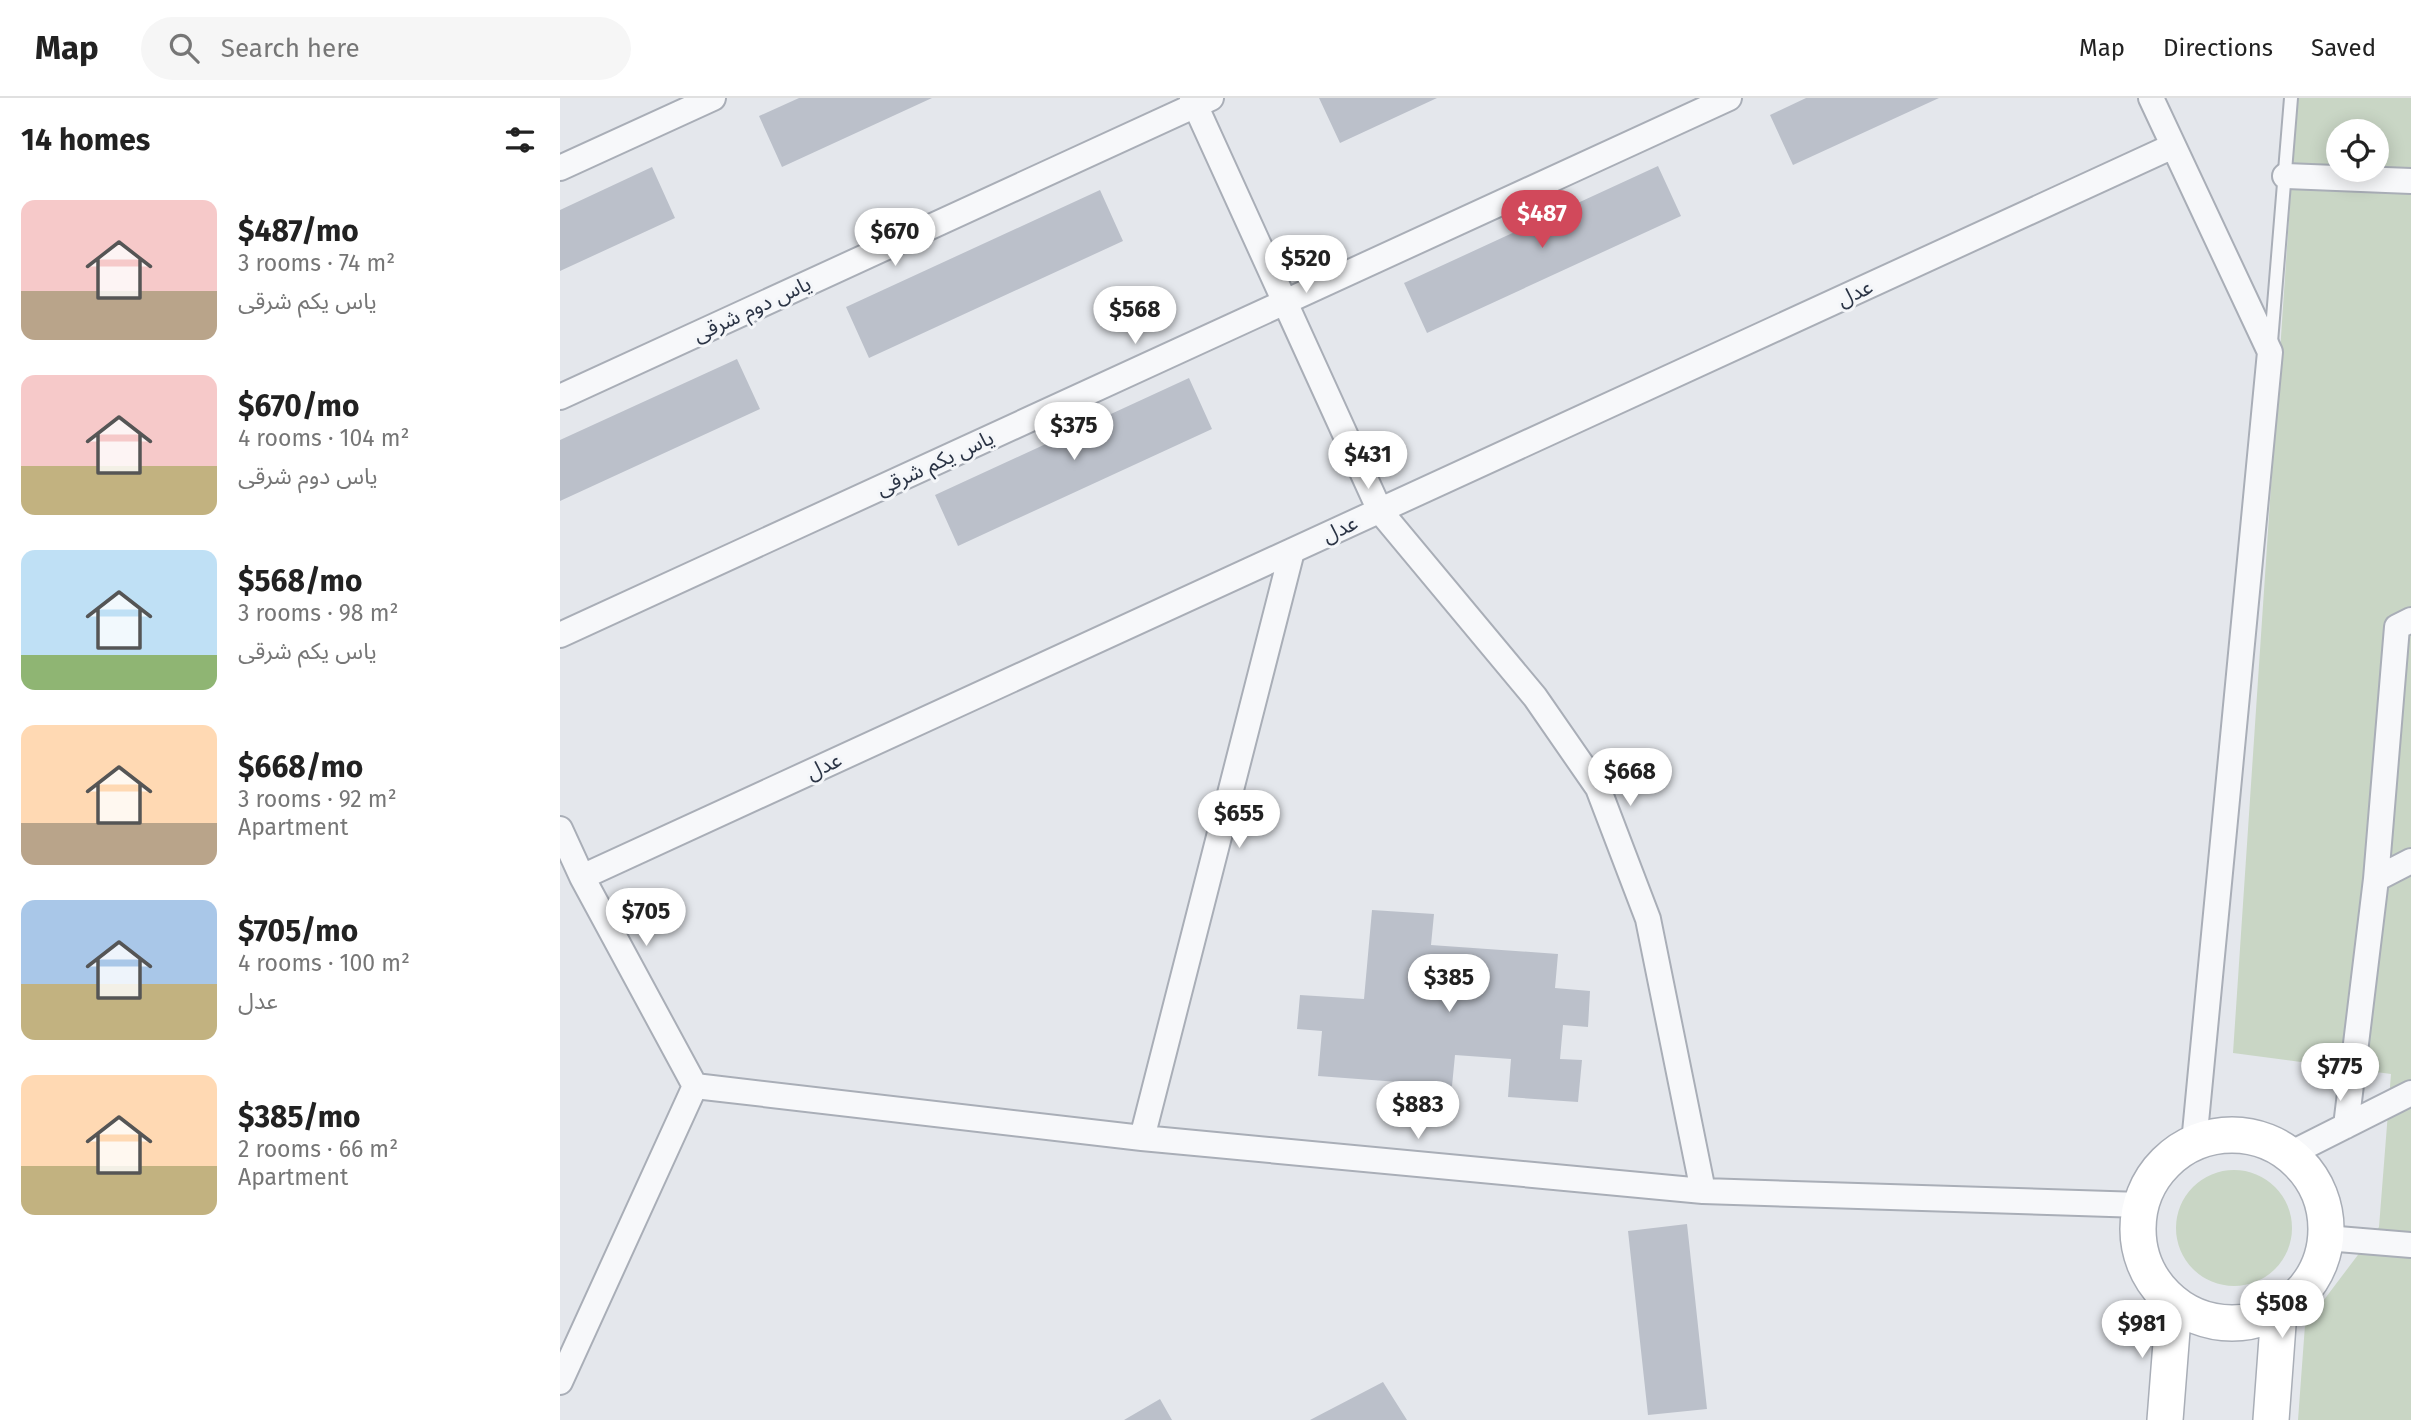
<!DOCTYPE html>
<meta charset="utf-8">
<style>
:root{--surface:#fff;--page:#f6f6f6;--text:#222;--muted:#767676;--line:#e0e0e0;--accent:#d1495b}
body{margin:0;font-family:"Fira Sans","Noto Sans Arabic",sans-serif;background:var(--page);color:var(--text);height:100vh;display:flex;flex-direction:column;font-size:26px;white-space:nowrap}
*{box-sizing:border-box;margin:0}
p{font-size:23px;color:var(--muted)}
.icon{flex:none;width:38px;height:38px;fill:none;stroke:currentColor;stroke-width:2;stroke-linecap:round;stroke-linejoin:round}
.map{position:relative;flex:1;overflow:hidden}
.drawer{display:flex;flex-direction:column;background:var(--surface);width:560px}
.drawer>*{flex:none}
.fabs{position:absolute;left:1766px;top:21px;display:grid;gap:14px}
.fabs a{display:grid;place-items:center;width:63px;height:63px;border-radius:50%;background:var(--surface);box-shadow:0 4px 18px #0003;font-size:35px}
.price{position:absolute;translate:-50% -60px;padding:0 16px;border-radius:24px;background:#fff;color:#222;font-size:23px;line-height:46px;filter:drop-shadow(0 2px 4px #0008)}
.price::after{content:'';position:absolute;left:50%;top:42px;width:21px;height:16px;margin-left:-10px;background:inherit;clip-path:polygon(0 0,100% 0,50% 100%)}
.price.selected{background:var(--accent);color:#fff}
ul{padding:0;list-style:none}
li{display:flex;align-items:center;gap:21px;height:175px;padding:0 21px}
li span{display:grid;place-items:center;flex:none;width:196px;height:140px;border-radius:14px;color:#555}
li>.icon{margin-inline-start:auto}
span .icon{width:84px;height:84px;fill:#fffc;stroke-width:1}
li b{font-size:30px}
h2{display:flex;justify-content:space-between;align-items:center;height:84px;padding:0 21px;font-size:30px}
header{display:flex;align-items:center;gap:42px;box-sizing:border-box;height:98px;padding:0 35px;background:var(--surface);border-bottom:2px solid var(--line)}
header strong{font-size:33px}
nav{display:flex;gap:38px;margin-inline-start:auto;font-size:24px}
.search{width:490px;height:63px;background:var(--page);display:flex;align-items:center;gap:18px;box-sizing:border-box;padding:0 24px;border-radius:38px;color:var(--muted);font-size:26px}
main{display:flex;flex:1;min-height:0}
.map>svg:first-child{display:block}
</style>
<header>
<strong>Map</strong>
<div class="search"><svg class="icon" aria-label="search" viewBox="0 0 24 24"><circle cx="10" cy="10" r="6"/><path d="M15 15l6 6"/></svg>Search here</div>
<nav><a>Map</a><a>Directions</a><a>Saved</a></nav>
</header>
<main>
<section class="drawer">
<h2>14 homes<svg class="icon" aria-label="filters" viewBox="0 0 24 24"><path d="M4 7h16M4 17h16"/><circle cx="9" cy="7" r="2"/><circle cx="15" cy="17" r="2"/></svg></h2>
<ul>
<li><span style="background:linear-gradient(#f6c9c9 65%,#b9a48a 0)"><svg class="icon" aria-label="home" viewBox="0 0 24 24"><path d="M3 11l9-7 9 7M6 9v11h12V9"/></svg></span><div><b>$487/mo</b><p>3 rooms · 74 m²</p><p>یاس یکم شرقی</p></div></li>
<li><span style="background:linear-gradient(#f6c9c9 65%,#c2b280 0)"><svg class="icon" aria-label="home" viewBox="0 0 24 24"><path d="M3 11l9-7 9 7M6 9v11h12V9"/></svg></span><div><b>$670/mo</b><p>4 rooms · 104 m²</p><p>یاس دوم شرقی</p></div></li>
<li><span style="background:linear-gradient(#bfe0f5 75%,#8fb573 0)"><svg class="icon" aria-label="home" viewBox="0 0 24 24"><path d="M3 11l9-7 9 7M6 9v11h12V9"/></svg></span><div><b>$568/mo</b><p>3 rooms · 98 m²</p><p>یاس یکم شرقی</p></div></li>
<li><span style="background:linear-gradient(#ffd9b3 70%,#b9a48a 0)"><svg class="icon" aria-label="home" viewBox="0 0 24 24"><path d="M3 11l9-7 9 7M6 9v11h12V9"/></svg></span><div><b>$668/mo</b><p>3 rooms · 92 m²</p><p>Apartment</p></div></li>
<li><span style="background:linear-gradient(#a9c7e8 60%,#c2b280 0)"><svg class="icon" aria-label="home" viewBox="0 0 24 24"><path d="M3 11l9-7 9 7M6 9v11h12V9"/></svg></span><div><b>$705/mo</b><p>4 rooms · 100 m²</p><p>عدل</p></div></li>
<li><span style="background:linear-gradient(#ffd9b3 65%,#c2b280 0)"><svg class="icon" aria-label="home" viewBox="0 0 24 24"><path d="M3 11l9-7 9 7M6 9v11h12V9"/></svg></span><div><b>$385/mo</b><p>2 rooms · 66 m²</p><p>Apartment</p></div></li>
</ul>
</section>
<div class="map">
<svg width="1851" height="1322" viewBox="0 0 1851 1322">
<rect width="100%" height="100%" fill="#e4e7ec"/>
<!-- green -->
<path fill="#c9d6c5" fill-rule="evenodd" d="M1737,0H1851V1322H1738L1745,1227L1819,1129L1831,976L1673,955ZM1778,33H1816V72H1778Z
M1616 1130a58 58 0 1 1 116 0a58 58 0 1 1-116 0Z"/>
<!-- building -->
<path fill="#bbc0ca" d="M239,0H372L222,69L199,18Z
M759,0H877L780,45Z
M1246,0H1379L1233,67L1210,17Z
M1098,68L1121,118L867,235L844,185Z
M92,69L115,120L0,173V112Z
M540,92L563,143L309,260L286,209Z
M177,261L200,311L0,403V342Z
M629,280L652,331L398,448L375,397Z
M812,812L874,816L871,847L998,856L995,890L1030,893L1028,929L1003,927L1000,961L1022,962L1018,1004L948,999L951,961L895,957L892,988L758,978L762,933L737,931L740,897L804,901Z
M1127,1126L1147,1311L1088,1317L1068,1133Z
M823,1284L847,1322H750Z
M600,1301L612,1322H564Z"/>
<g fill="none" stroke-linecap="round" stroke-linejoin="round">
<defs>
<path id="service" d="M1711,244L1731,0"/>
<path id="minor" d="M632,0L820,413L975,599L1038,690L1088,821L1143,1093
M1591,0L1710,254L1634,1045
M0,70L153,0
M1725,78L1851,83
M0,299L651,0
M0,537L1169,0
M0,731L22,779L135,988
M22,779L1613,48
M1816,781L1851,763
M135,988L582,1040L1143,1093L1581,1107
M1786,1028L1816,781L1837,529L1851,522
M582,1040L732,453
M1730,1056L1851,995
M1766,1140L1851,1147
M0,1284L135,988"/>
<path id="secondary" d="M1578 1131a94 94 0 1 1 188 0a94 94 0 1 1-188 0Z
M1605,1322L1614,1207
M1711,1322L1719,1213"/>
</defs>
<!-- service casing -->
<use href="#service" stroke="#a9aeb7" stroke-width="16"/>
<!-- minor casing -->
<use href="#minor" stroke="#a9aeb7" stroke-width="28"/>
<!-- secondary casing -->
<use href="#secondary" stroke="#a9aeb7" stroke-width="38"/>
<!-- service -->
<use href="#service" stroke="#f7f8fa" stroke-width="12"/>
<!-- minor -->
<use href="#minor" stroke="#f7f8fa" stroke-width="24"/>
<!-- secondary -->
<use href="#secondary" stroke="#fff" stroke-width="35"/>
</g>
<g text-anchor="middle" stroke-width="6" stroke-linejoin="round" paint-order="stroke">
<!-- street labels -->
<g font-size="21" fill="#2b3445" stroke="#f4f6f9">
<text transform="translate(1295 195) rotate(-25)" y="7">عدل</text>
<text transform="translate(192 211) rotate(-25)" y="7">یاس دوم شرقی</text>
<text transform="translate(375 365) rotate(-25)" y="7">یاس یکم شرقی</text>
<text transform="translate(780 431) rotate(-25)" y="7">عدل</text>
<text transform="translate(264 668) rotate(-25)" y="7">عدل</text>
</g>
</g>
</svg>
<div class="fabs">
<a><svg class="icon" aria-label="locate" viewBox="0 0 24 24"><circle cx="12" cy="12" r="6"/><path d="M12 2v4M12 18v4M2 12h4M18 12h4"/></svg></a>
</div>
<b class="price selected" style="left:982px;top:152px">$487</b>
<b class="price" style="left:335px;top:170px">$670</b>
<b class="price" style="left:746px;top:197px">$520</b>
<b class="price" style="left:575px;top:248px">$568</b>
<b class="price" style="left:514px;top:364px">$375</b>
<b class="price" style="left:808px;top:393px">$431</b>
<b class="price" style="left:1070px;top:710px">$668</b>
<b class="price" style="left:679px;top:752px">$655</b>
<b class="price" style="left:86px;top:850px">$705</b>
<b class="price" style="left:889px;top:916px">$385</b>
<b class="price" style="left:1780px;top:1005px">$775</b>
<b class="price" style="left:858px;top:1043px">$883</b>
<b class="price" style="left:1722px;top:1242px">$508</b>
<b class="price" style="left:1582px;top:1262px">$981</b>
</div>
</main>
